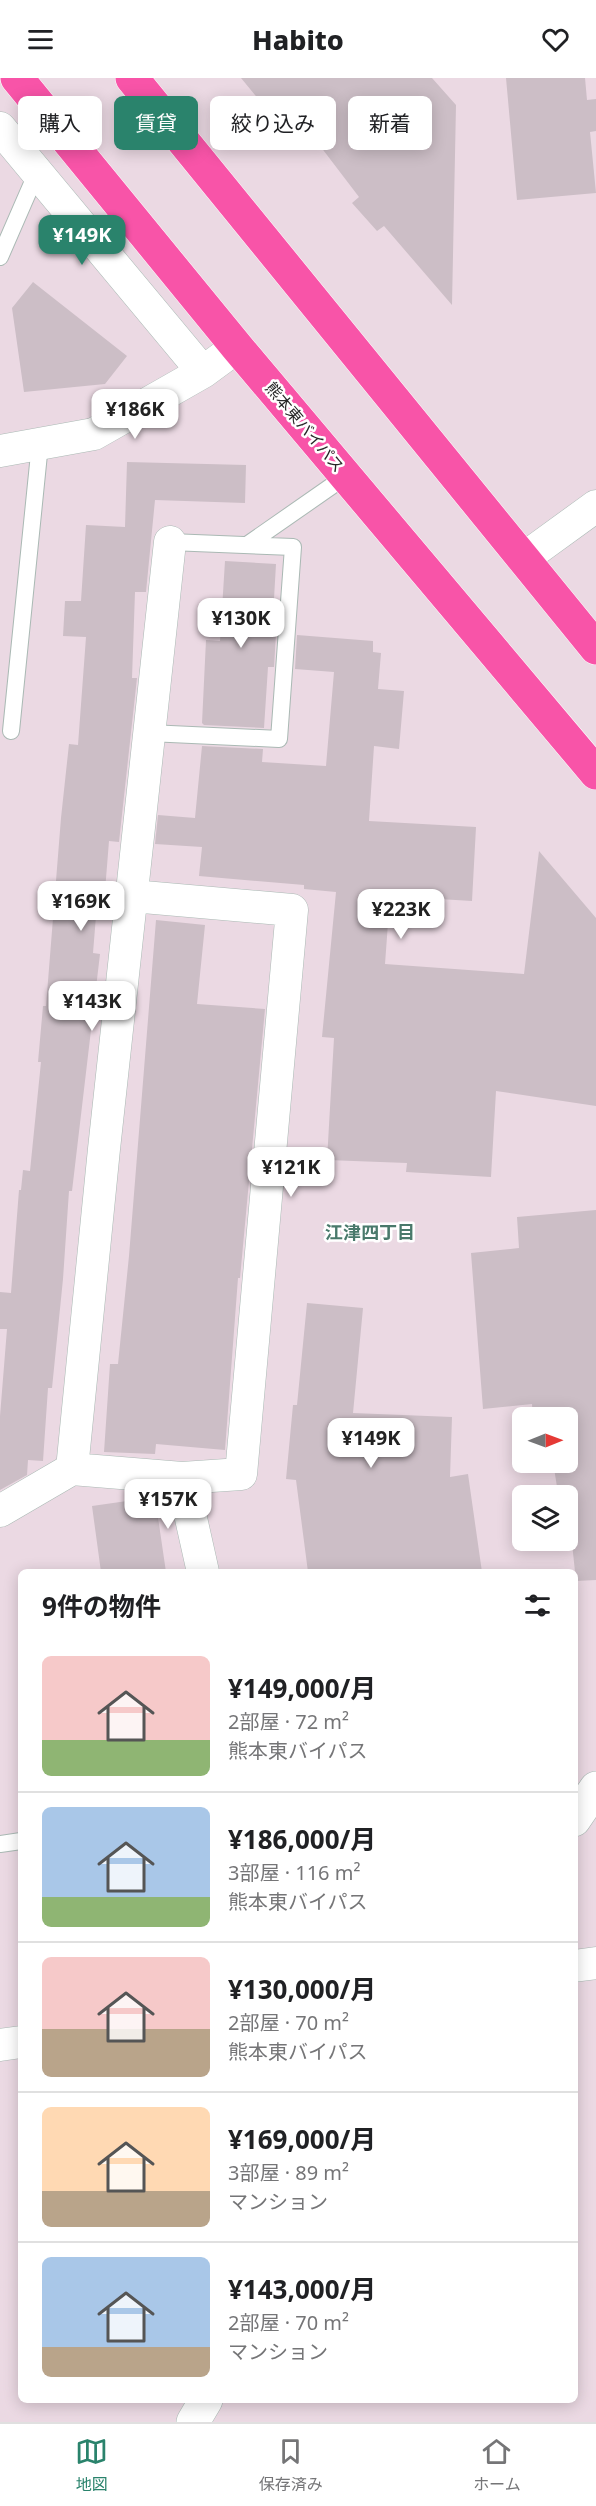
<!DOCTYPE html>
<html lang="ja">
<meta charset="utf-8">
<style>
:root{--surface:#fff;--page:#f2f2f2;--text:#202124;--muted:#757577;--line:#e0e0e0;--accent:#2a836c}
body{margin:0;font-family:"Noto Sans","Noto Sans JP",sans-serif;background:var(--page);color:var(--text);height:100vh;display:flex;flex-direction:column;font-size:22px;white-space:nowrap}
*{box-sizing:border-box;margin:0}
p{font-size:20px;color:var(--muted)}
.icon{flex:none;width:33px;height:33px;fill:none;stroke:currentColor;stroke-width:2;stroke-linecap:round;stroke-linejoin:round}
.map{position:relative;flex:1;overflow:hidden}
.drawer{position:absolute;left:18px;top:1491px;width:560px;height:834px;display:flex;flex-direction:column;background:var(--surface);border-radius:9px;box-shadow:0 3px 15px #0003}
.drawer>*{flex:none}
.top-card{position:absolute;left:18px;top:18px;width:561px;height:54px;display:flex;gap:12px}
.needle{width:39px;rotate:89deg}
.buttons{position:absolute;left:512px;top:1329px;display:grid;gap:12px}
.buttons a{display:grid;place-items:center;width:66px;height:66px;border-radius:9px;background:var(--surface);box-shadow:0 3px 15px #0003;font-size:30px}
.price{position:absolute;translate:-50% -51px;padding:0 14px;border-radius:12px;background:#fff;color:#222;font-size:20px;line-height:39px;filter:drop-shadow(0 2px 3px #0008)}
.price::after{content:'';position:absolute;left:50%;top:36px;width:18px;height:14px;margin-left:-9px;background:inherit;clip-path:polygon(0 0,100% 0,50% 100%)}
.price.current{background:var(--accent);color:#fff}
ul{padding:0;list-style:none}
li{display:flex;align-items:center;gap:18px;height:150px;padding:0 24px}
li+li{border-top:2px solid var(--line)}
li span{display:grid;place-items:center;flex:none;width:168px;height:120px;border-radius:9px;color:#555}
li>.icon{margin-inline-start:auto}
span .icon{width:72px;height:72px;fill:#fffc;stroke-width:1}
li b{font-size:26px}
h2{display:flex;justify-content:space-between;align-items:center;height:72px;padding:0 24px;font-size:26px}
.tag{padding:0 21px;border-radius:9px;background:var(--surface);box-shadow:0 3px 15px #0003;font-size:21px;line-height:54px}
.tag.current{background:var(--accent);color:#fff}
header{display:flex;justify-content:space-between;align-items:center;height:78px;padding:0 24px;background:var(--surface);font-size:27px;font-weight:800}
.menu{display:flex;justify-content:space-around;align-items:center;height:84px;border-top:2px solid var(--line);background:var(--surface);font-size:16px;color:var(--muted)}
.menu a{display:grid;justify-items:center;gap:3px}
.menu .current{color:var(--accent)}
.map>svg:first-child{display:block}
</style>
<header><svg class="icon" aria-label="menu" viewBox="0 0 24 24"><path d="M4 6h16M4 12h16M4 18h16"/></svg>Habito<svg class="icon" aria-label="heart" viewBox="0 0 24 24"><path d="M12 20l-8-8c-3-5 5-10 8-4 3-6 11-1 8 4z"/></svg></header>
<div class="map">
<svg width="596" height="2344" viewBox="0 0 596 2344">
<rect width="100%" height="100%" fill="#ebd9e3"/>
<!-- building -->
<path fill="#ccbec6" d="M241,0H432L456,27L452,227L384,148L377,153L352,125L359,119L314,60L300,72Z
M506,0H585L587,22L596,21V53L590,54L596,115L517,122Z
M33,204L127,278L105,306L24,314L12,230Z
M127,384L246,387L245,425L155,422L146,514H135L132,600H137L119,764L109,763L105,813H98L93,875L100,876L72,1113H69L63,1201L52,1310H48L43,1383L28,1382L27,1397L0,1412V1338L7,1251H0V1214L11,1215L19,1112H21L23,1092L30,1093L41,984H38L43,928H46L61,740L69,666L78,667L86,559L63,558L65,523H81L86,447L125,449Z
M225,483L276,486L272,555L276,556L274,589H268L264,650L204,647L202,645L206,562L220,563Z
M297,557L373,563V574L381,575L378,611L404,613L399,671L374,668L369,743L476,749L472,823L390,818L385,886L524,896L539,773L596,840V1028L496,1013L491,1099L406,1094L407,1085L327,1082L334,960L322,959L336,814L304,811V807L199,798L202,769L155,766L158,737L195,740L202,668L263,671L262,684L326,688L334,594L295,591Z
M156,842L205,847L197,926L265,931L240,1200H238L225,1372L156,1366L155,1376L104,1374L110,1286H118L129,1178Z
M596,1132V1502L576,1503L567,1418L565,1415H558L553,1384H567V1340H533L532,1326L483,1331L471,1175L519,1170L517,1139Z
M307,1225L363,1230L353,1335L452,1339L450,1399L468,1396L482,1494H308L296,1402L286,1401L293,1327H297Z
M155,1419L166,1494H101L92,1428Z"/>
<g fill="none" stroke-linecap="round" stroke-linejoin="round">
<defs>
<path id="service" d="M0,179L37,94
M247,467L346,398
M11,653L40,366
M149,655L279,661L293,469L170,464
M0,1766L21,1763"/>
<path id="minor" d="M0,50L203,294
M0,373L94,356L203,294L237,269
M523,481L596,428
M72,1391L182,1400L241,1396L292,832L132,818
M182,1400L203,1494
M0,1433L72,1391L104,1071L170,464
M574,1888L596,1885
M0,1967L21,1964"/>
<path id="secondary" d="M574,1742L596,1710
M193,2344L206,2322"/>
<path id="trunk" d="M17,0L237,269L596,695
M132,0L596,570"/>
</defs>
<!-- service casing -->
<use href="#service" stroke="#aab9b4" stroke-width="18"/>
<!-- minor casing -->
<use href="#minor" stroke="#aab9b4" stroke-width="33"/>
<!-- secondary casing -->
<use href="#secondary" stroke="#aab9b4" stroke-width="34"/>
<!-- trunk casing -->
<use href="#trunk" stroke="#fff" stroke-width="34"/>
<!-- service -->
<use href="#service" stroke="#fff" stroke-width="16"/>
<!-- minor -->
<use href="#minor" stroke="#fff" stroke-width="32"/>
<!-- secondary -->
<use href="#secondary" stroke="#fff" stroke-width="33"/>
<!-- trunk -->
<use href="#trunk" stroke="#f854a8" stroke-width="33"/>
</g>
<g text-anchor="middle" stroke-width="5" stroke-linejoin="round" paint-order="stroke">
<!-- street labels -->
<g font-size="16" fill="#282828" stroke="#fff">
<text transform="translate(305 349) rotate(50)" y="6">熊本東バイパス</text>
</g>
<!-- neighbourhood labels -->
<g font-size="18" font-weight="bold" fill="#49796b" stroke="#fff">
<text x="370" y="1161">江津四丁目</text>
</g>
</g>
</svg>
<div class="buttons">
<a><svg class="needle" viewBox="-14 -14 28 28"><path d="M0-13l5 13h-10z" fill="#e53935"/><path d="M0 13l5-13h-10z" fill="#757577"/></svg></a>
<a><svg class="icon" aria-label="layers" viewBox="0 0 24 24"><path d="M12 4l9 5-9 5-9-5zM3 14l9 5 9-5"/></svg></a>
</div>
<b class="price current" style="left:82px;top:188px">¥149K</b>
<b class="price" style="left:135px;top:362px">¥186K</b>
<b class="price" style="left:241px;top:571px">¥130K</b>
<b class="price" style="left:81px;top:854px">¥169K</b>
<b class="price" style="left:401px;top:862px">¥223K</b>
<b class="price" style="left:92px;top:954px">¥143K</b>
<b class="price" style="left:291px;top:1120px">¥121K</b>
<b class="price" style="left:371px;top:1391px">¥149K</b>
<b class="price" style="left:168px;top:1452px">¥157K</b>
<div class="top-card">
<a class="tag">購入</a>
<a class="tag current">賃貸</a>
<a class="tag">絞り込み</a>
<a class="tag">新着</a>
</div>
<section class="drawer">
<h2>9件の物件<svg class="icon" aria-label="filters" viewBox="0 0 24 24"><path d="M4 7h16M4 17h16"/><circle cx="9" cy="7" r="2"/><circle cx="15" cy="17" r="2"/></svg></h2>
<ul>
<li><span style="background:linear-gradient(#f6c9c9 70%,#8fb573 0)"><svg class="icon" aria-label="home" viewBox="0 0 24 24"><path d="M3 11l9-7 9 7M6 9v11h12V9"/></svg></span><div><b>¥149,000/月</b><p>2部屋 · 72 m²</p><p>熊本東バイパス</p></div></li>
<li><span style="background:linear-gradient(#a9c7e8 75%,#8fb573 0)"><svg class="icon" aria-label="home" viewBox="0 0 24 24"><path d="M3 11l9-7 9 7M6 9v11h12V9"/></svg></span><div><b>¥186,000/月</b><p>3部屋 · 116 m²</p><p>熊本東バイパス</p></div></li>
<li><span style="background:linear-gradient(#f6c9c9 60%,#b9a48a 0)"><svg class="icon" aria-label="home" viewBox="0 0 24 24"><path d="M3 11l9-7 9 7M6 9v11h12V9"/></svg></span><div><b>¥130,000/月</b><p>2部屋 · 70 m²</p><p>熊本東バイパス</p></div></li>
<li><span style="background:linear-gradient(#ffd9b3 70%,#b9a48a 0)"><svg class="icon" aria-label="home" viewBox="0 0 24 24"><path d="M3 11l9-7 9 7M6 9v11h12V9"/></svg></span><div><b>¥169,000/月</b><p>3部屋 · 89 m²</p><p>マンション</p></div></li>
<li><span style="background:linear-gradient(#a9c7e8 75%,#b9a48a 0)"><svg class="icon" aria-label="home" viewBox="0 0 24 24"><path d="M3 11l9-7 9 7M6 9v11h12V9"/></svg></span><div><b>¥143,000/月</b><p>2部屋 · 70 m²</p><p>マンション</p></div></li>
</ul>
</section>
</div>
<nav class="menu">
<a class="current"><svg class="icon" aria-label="map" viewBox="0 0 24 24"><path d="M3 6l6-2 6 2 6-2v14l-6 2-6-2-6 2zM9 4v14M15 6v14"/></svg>地図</a>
<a><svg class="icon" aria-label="saved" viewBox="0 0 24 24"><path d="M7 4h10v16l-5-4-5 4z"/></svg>保存済み</a>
<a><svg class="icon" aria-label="home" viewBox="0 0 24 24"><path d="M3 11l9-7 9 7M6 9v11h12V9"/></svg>ホーム</a>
</nav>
